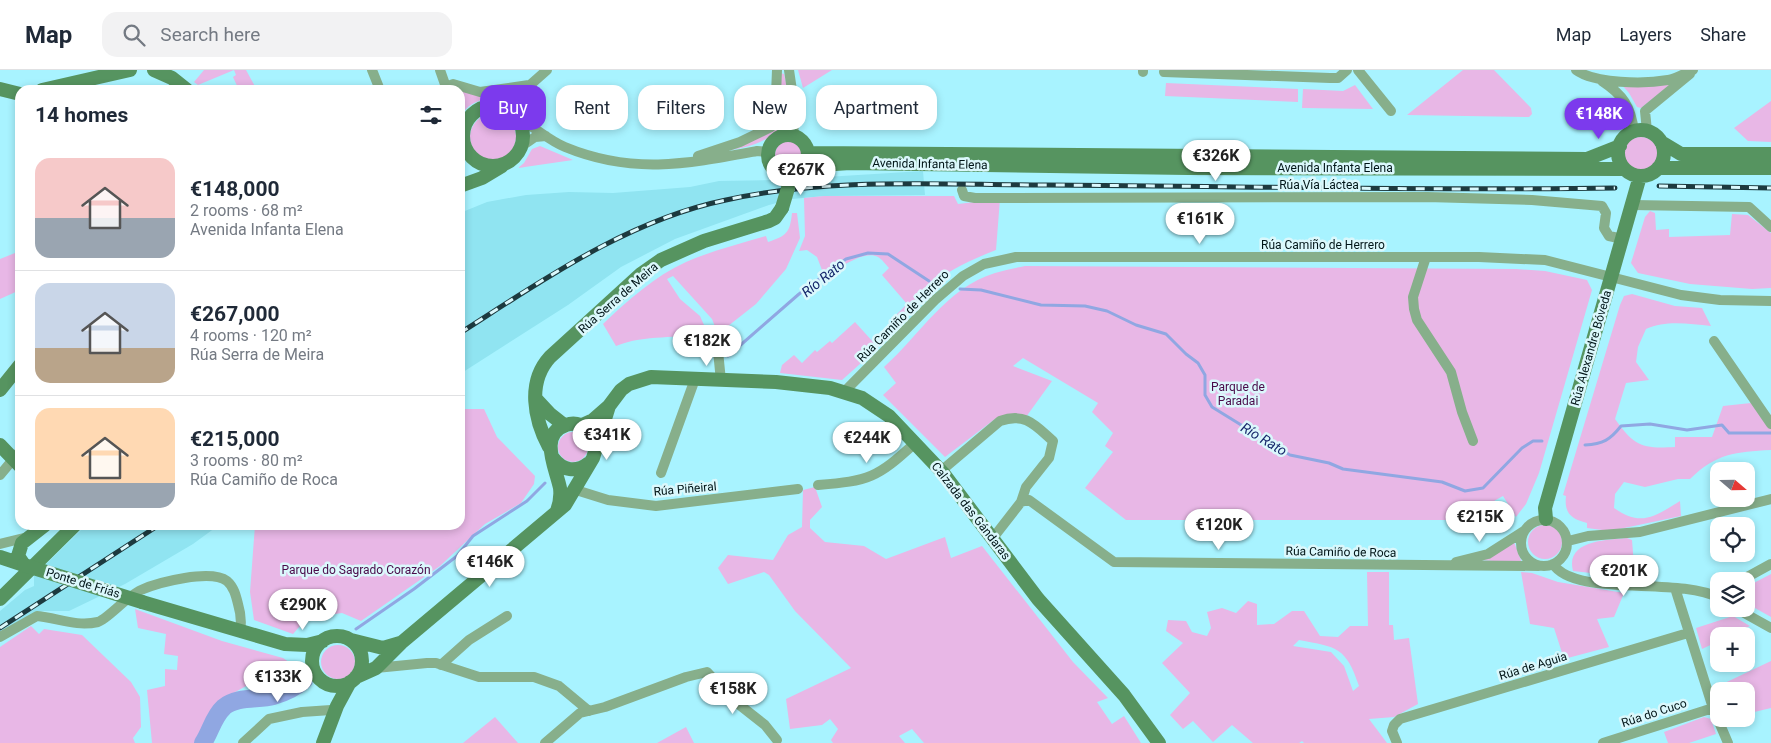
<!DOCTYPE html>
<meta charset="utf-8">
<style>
:root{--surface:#fff;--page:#f2f2f3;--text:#1f2937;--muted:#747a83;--line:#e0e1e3;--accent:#7c3aed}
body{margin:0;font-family:Roboto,sans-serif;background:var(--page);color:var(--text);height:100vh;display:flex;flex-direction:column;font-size:19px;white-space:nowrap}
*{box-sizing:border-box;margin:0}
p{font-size:16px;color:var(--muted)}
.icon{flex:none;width:28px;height:28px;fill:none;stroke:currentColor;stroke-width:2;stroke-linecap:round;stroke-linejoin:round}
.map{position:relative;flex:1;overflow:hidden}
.panel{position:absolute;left:15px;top:15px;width:450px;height:445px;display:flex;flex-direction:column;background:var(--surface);border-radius:15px;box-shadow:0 2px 8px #0003}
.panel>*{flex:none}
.banner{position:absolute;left:480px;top:15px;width:475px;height:45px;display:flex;gap:10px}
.needle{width:32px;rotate:110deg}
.controls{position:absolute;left:1710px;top:392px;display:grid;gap:10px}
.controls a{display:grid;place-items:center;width:45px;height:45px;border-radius:10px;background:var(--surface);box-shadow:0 2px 8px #0003;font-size:25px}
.price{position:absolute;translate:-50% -42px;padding:0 11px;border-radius:18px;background:#fff;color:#222;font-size:16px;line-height:32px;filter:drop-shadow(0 1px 2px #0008)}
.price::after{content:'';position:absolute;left:50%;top:30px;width:15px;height:11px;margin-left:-8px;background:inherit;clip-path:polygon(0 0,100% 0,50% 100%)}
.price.on{background:var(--accent);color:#fff}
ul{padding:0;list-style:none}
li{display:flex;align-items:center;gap:15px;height:125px;padding:0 20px}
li+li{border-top:1px solid var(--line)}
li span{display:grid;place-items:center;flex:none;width:140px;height:100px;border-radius:15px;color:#555}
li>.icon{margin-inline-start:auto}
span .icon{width:60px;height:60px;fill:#fffc;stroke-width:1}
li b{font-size:21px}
h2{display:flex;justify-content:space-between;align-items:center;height:60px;padding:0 20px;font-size:21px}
.pill{padding:0 18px;border-radius:15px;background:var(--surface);box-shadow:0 2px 8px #0003;font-size:18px;line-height:45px}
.pill.on{background:var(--accent);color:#fff}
header{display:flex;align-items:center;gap:30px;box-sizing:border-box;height:70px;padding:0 25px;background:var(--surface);border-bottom:1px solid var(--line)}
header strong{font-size:24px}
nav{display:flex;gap:28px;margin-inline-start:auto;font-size:18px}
.search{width:350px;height:45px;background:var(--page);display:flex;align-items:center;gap:12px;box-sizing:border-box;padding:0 18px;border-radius:15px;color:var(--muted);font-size:19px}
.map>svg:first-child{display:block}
</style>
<header>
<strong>Map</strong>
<div class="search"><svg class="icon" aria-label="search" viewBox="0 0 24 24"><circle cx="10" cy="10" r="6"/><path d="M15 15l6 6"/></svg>Search here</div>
<nav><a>Map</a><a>Layers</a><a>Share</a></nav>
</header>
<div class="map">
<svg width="1771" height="673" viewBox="0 0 1771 673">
<rect width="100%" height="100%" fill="#a8f3ff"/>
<!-- built -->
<path fill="#90e4f1" d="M923,101L925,125L824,126L792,129L769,135L675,169L621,197L568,235L460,304V143L487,132L526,125L569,122L613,123L690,117L719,111L777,110Z
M86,455H219L193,474L125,514L69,541H43L0,562V541L25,520L34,516V506Z"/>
<!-- green -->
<path fill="#e8b7e6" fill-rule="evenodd" d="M204,0H246L257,20H239L233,7L236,5L234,0L198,15L194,12Z
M798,0H832L803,18Z
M1463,0H1494L1531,38L1532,44L1529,47L1407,45Z
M780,3L784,4C787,17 792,34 787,47C779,68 751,77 731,80L778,55Z
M1675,11L1641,38L1637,37L1629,23L1621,14Z
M1166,13L1298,19V32L1165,26Z
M1355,15L1373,39L1302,38L1303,19L1343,21Z
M517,19C496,34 478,21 460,46V21Z
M1771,31V72L1748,71L1734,58Z
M470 67a23 23 0 1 1 46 0a23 23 0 1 1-46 0Z
M1624 84a17 17 0 1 1 34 0a17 17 0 1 1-34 0Z
M775 85a15 15 0 1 1 30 0a15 15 0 1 1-30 0Z
M540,76L573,90L518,98L524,93L532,79Z
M824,126H954L958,134L1000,129L996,180C968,191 945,201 924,222V227L870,285L842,310L780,303L782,295L794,285L802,293L815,280L817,282L830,271L832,273L855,252L874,273L897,251L894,247L907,234L882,205L889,198C886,195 882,189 878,187C864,179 836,200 825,208L817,187L807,180L799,181L805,166L804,128Z
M1650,141L1655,143L1656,160L1669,159V167L1730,165L1732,144L1748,145L1771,163V218L1752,219L1690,214L1638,203L1631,193L1645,147Z
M792,143H797L800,168L786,199L756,234L723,260L722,265L726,268L721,272L712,249L673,206L667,209L680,229L700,246L708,264C677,269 646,264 616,276L603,254C627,231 655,206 686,192C711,181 740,174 766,166L768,172C786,166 790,163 792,143Z
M20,181V220L0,229V189Z
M1025,196L1516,199L1545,201L1587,210L1592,220L1539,403L1526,434L1516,447L1503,426L1460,450H1126L1085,418L1113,382L1105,376L1113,363L1092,342L1098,333L1023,288L1013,296L1052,311L1026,347L1009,344L995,349L945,387L883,325L896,313L884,297C920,265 946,218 995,203C1005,200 1015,198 1025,196Z
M1632,224L1675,236L1702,238L1711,256C1689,254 1666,250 1646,259L1638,277L1636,292L1649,310L1626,313L1615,349C1634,376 1642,379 1675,377V367H1712L1723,336L1751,333L1771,358V380C1735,382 1717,383 1690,409H1678L1645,417L1624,412L1615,424L1614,438C1641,457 1654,447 1680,431L1681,446L1610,461L1587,458V453C1571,449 1564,443 1566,426L1563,425L1620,235L1624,226Z
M460,339H484L497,367L535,406L534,414L521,433L485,454L440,496L361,551L342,543L307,548L293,564L254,550L250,522L255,455H460Z
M558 377a15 15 0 1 1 30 0a15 15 0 1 1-30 0Z
M815,417L822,437L810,450V458L825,472L864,476L886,489L945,467L951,488L982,476L1073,592L1108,628L1097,632L1112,654L1124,646L1141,673H924L912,659L899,666L905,673H833L831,670L838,659L830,649L822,655L790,659L786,629L851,598L795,541L769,505L764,502L728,514L718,498L728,485L773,490L788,465L802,457L803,420Z
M1528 472a17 17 0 1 1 34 0a17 17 0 1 1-34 0Z
M1627,468L1632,470L1635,508L1573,501C1565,470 1607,470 1627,468Z
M1514,472L1522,493L1479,490Z
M1367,502H1389V555H1393L1394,570L1409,568L1418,634L1394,647L1369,649L1387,673H1304L1302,671L1299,673H1253L1232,655L1213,672L1193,651L1183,659L1170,645L1190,623L1162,593L1183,573L1166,561L1168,550L1186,551L1192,562L1207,566L1211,558L1207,542L1222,538L1236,543L1248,531L1257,534V555L1274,554L1292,541H1304L1320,566L1338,567L1350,556H1368ZM1299,570C1337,577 1346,577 1359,616L1353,621L1344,596L1331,582L1293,576Z
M1521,502L1532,503L1558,512L1624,523L1614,547L1597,549L1609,577L1564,589L1554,558L1530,554Z
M1771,504V547L1746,533V517Z
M135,539L222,571L283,588L305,603L297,612L264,617L248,615L228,626L199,673H152L147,620L165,616V599L177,600L178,586L164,584L166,564L138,558Z
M1733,546L1750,556L1729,566H1719V571L1702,579L1696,558Z
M31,556L39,564L44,559L82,565L131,612L140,627L141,657L133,668L135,673H0V577Z
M321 592a17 17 0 1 1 34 0a17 17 0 1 1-34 0Z
M1771,591V638L1746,644V621H1719V636L1712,619Z
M495,647L518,673H463Z
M1704,647L1711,649L1716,664L1689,673H1668L1664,662Z
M686,657L694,673H657Z"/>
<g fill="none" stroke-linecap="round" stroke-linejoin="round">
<!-- stream -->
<path stroke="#90a7e2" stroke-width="3" d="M960,219L981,220L1041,235L1085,236L1107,241L1136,255L1166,264L1186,284L1198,293L1205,305V325L1212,337L1290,385L1329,393L1343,399L1442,412L1465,421L1483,418L1522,378L1533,371H1542
M728,286L799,224L846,189L868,183L888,184L929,211
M1585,375C1603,374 1610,370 1621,356L1650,354L1687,360L1722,355L1729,363H1771
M356,559L414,519L457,486L473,466L527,431L545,413"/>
<!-- river -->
<path stroke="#90a7e2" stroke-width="18" d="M203,673C211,661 213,647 224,637C237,626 259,630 273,626C284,623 295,618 304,610"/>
<!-- street -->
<path stroke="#87af8b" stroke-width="10" d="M372,0L380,20
M440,0L447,20
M789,0L795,41L793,65
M1358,0L1391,41
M1576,0C1595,14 1645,14 1668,10C1676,9 1685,3 1693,0
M1143,2V0
M1164,2L1330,8H1338L1347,0
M1602,11C1623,25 1631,36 1634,62
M446,17L453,14L480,22L529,15
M504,38L547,0
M519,49C535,57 548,70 565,77C633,105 687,94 757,81L768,82
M460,58L463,61
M1647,61L1645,41L1690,4
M522,76L535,67L546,66
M460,79L464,77
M698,86L740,72L771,57L775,49L777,0
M962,120L964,126L975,128L1427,127L1532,130L1602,136L1606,143L1604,158L1609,166L1623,169
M1633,135L1749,137L1771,157
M1426,187L1413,227L1414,239L1417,250L1451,302L1462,342L1473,371
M1714,271L1771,354
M718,281L721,311
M844,322L935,230L963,206L984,194L1016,187H1479L1545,190L1681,225L1720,230L1771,231
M941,401L1000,351C1025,342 1035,355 1053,371L1049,388L1026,417L1021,432L993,468
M661,403L695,309
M0,405L20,381
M818,415C869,411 877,408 915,373
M576,420L608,430L656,436L798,419
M1021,432L1029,430L1114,492L1539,496
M1521 473a23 23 0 1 1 46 0a23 23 0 1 1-46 0Z
M1568,471L1588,466L1640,462L1771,429
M0,474L28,467
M1456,492L1488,484L1524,461
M1553,494C1575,528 1679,506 1719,528
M1740,511L1771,494
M1675,518L1713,638L1728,673
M1737,539L1771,558
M0,567L37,546C58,548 76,557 98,552C108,549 127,526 141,520C159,512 211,499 227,511C234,517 236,526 238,534C241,544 242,551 240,561
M441,595L469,570L507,546
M376,598L427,593H436L479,607H534L559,616L589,641
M243,673L269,649L302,642L331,640
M545,673L580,643L605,637L686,607L707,602L732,629L765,655L777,670
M1397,673L1392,661L1394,655L1400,649L1688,563
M1603,673L1713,638"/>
<!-- secondary -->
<path stroke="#569460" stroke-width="14" d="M154,0L172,8L187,20
M0,19L20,24
M42,20L130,0
M463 66a30 30 0 1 1 60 0a30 30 0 1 1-60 0Z
M1618 83a23 23 0 1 1 46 0a23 23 0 1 1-46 0Z
M768 85a20 20 0 1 1 40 0a20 20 0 1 1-40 0Z
M1661,72L1681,84H1771
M808,83L1587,89L1620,76
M805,96L850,93L1188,98L1624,99
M1658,98H1771
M460,116L482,108L502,96
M0,320L20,295
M536,329L550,344L564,355
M582,355L593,350L609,336L621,320L629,314L651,307L776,312L830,318L862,328L889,346L943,403L1038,529L1124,625L1159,673
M0,375L20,396
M549,377C534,349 527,312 550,287L641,204L661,190L704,171L769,151L775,148L782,138
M553,388C563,401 576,403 589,393
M557,441C560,433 561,426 560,418C556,398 538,364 566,355C574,352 581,354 588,359
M1546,449L1545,438L1640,106
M0,487L24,495
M24,495L18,486L22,473L45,455
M0,529L75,455
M142,532L285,574L307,575L323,571
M312 591a25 25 0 1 1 50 0a25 25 0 1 1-50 0Z
M351,570L383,578L400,573
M356,607L376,598L401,573L565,435L593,388L609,336
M323,673L337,636L350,612"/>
<defs>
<path id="rail" d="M1659,116L1771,118
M460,263C543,210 628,150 726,130C831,107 941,115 1047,115C1237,116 1426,121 1615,118
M0,558L159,455"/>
</defs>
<!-- rail casing -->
<use href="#rail" stroke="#1d3a3f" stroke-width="5"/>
<!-- rail -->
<use href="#rail" stroke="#dbf8fc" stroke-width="3" stroke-dasharray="9" stroke-linecap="butt"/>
<!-- secondary-bridge -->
<path stroke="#569460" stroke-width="14" d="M782,138L791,108
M24,495L142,532"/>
</g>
<g text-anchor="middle" stroke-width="5" stroke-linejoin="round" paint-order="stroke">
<!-- street labels -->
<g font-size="12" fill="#001417" stroke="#dbf8fc">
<text transform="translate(930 94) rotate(1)" y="4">Avenida Infanta Elena</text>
<text x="1335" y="102">Avenida Infanta Elena</text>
<text x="1319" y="119">Rúa Vía Láctea</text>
<text x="1323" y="179">Rúa Camiño de Herrero</text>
<text transform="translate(618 228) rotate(-41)" y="4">Rúa Serra de Meira</text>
<text transform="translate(903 246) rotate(-45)" y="4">Rúa Camiño de Herrero</text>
<text transform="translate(1591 278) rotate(-74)" y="4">Rúa Alexandre Bóveda</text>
<text transform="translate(685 419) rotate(-5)" y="4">Rúa Piñeiral</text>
<text transform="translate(971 441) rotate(52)" y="4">Calzada das Gándaras</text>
<text transform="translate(1341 482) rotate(1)" y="4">Rúa Camiño de Roca</text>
<text transform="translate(83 513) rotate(17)" y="4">Ponte de Friás</text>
<text transform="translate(1533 596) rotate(-17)" y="4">Rúa de Aguia</text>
<text transform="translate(1654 643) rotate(-18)" y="4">Rúa do Cuco</text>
</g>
<!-- park labels -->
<g font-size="12" fill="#490a49" stroke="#dbf8fc">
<text x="1238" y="321">Parque de<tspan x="1238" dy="14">Paradai</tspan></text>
<text x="356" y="504">Parque do Sagrado Corazón</text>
</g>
<!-- water labels -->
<g font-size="14" font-style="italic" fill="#16276b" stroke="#dbf8fc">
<text transform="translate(823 208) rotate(-39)" y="5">Río Rato</text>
<text transform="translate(1264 369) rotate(31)" y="5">Río Rato</text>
</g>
</g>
</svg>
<div class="controls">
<a><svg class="needle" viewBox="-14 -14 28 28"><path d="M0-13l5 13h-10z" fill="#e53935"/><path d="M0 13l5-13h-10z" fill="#747a83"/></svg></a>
<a><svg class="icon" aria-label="locate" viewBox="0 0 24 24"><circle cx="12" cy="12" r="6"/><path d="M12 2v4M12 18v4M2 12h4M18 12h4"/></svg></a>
<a><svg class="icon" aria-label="layers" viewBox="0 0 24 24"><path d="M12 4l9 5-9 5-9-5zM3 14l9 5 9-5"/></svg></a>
<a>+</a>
<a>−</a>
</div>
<b class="price on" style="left:1599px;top:70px">€148K</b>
<b class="price" style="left:1216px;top:112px">€326K</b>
<b class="price" style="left:801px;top:126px">€267K</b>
<b class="price" style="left:1200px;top:175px">€161K</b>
<b class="price" style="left:707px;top:297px">€182K</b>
<b class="price" style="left:607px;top:391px">€341K</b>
<b class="price" style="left:867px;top:394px">€244K</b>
<b class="price" style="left:1480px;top:473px">€215K</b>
<b class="price" style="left:1219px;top:481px">€120K</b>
<b class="price" style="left:490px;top:518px">€146K</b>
<b class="price" style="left:1624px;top:527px">€201K</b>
<b class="price" style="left:303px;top:561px">€290K</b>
<b class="price" style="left:278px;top:633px">€133K</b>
<b class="price" style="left:733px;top:645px">€158K</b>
<div class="banner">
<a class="pill on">Buy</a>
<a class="pill">Rent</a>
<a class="pill">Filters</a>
<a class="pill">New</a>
<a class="pill">Apartment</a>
</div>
<section class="panel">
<h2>14 homes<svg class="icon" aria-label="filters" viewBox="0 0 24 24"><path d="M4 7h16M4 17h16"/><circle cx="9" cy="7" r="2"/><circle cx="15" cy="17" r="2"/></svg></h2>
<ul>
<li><span style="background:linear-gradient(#f6c9c9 60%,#9aa5b1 0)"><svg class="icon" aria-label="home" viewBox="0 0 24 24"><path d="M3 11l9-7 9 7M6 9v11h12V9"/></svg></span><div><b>€148,000</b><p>2 rooms · 68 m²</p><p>Avenida Infanta Elena</p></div></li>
<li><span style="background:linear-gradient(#c9d6e8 65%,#b9a48a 0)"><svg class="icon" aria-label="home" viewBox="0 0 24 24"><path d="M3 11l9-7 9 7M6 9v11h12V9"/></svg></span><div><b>€267,000</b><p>4 rooms · 120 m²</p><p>Rúa Serra de Meira</p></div></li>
<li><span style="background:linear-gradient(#ffd9b3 75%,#9aa5b1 0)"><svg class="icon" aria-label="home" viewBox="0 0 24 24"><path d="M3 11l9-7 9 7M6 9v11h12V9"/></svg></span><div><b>€215,000</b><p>3 rooms · 80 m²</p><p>Rúa Camiño de Roca</p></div></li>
</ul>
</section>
</div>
